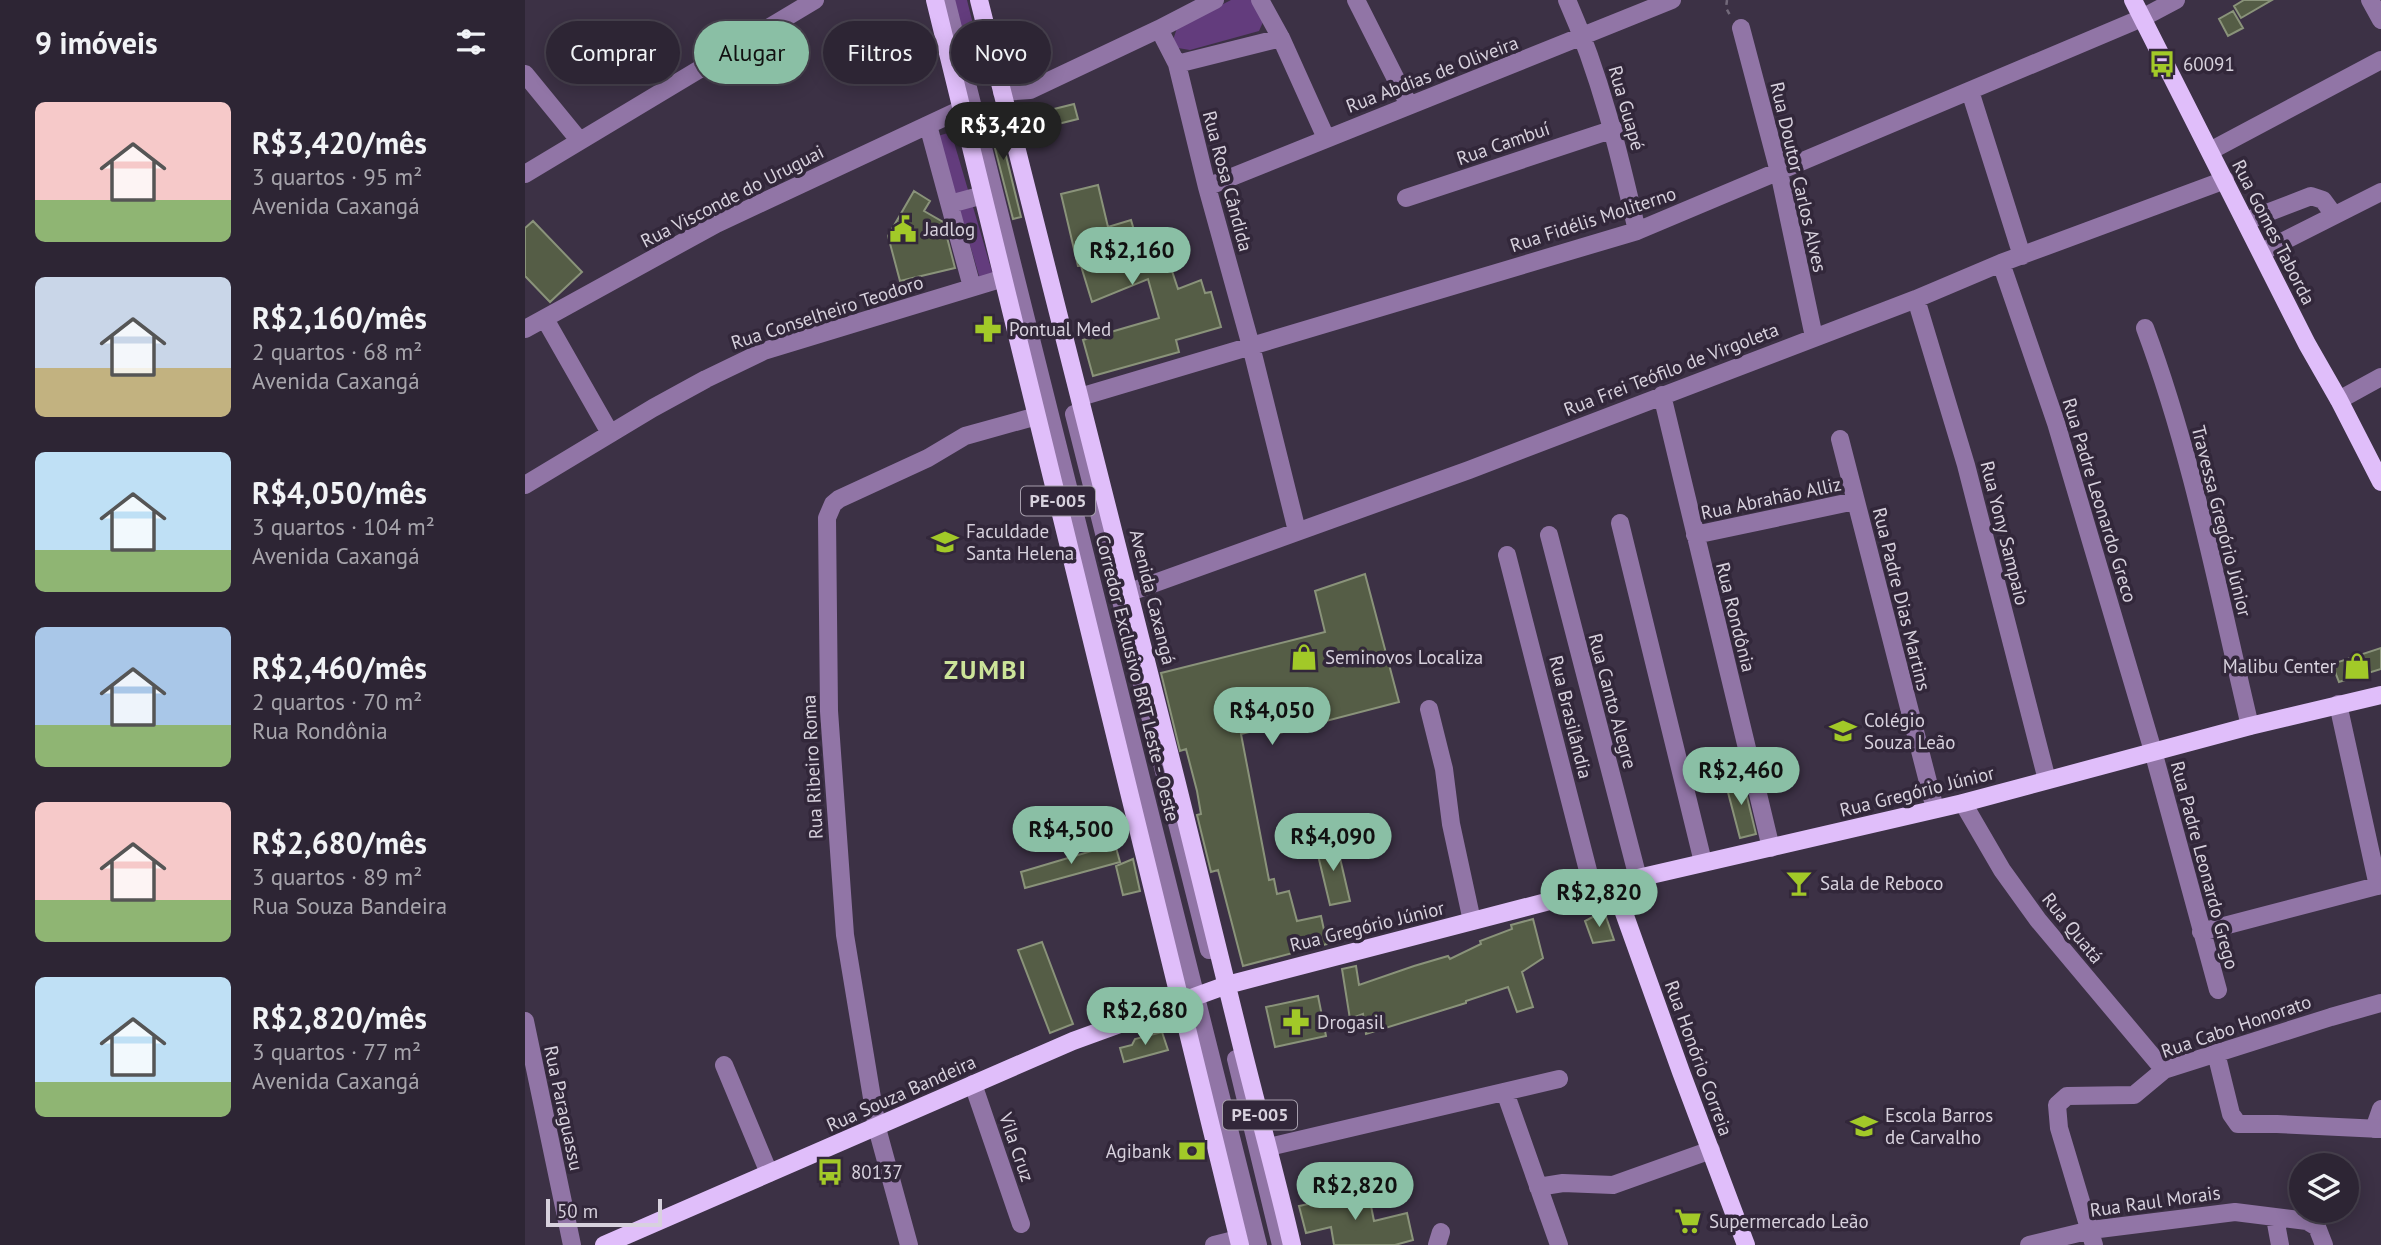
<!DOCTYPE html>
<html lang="pt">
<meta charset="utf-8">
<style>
:root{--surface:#2d2534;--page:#352d3c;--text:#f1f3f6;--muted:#a7a5ac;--line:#48424f;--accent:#8abfa5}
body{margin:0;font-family:"PT Sans",sans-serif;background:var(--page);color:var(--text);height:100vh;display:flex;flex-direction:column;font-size:26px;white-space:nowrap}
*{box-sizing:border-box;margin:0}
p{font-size:23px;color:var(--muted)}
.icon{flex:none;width:38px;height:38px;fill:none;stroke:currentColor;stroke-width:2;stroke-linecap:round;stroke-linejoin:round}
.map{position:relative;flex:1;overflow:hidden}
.panel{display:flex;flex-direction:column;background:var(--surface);width:525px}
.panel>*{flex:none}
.top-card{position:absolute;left:21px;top:21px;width:665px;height:63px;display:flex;gap:14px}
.buttons{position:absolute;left:1764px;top:1153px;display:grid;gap:14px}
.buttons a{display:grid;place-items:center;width:70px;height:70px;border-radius:50%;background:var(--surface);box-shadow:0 4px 18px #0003,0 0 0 2px var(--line);font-size:35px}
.scale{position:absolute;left:21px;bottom:18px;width:116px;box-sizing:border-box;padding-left:7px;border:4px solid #d7d1dd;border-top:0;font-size:19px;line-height:24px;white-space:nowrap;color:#d7d1dd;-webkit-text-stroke:5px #32273a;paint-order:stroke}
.price{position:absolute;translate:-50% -60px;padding:0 16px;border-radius:24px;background:var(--accent);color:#111;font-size:23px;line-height:46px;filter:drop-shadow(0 2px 4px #0008)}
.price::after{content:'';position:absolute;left:50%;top:42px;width:21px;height:16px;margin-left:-10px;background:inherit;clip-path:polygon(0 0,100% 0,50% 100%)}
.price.active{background:#222;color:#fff}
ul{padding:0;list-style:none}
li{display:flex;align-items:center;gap:21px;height:175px;padding:0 35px}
li span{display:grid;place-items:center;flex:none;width:196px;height:140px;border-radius:10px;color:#555}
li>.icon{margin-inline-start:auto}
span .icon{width:84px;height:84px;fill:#fffc;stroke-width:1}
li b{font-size:30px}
h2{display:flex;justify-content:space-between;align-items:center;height:84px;padding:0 35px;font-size:30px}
.pill{padding:0 24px;border-radius:32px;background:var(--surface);box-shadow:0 4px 18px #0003,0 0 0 2px var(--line);font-size:24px;line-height:63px}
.pill.active{background:var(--accent);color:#111}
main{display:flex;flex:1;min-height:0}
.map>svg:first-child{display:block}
</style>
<main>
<section class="panel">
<h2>9 imóveis<svg class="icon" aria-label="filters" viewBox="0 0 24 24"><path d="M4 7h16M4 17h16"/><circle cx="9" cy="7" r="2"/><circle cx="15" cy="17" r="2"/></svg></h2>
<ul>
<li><span style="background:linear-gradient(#f6c9c9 70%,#8fb573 0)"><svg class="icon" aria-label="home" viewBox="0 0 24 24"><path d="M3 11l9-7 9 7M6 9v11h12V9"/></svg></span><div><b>R$3,420/mês</b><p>3 quartos · 95 m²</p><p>Avenida Caxangá</p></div></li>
<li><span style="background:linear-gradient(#c9d6e8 65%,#c2b280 0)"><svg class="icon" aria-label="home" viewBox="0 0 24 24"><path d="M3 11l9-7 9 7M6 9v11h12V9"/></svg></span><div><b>R$2,160/mês</b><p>2 quartos · 68 m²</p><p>Avenida Caxangá</p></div></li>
<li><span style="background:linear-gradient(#bfe0f5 70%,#8fb573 0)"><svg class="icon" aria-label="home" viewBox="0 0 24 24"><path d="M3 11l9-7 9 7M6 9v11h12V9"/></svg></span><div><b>R$4,050/mês</b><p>3 quartos · 104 m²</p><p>Avenida Caxangá</p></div></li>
<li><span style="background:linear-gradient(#a9c7e8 70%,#8fb573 0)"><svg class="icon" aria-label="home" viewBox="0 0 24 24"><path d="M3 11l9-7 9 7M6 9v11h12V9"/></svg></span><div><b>R$2,460/mês</b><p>2 quartos · 70 m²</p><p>Rua Rondônia</p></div></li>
<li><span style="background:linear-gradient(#f6c9c9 70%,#8fb573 0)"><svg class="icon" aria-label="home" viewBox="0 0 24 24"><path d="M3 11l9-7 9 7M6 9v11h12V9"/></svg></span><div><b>R$2,680/mês</b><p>3 quartos · 89 m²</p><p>Rua Souza Bandeira</p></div></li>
<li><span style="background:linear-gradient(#bfe0f5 75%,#8fb573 0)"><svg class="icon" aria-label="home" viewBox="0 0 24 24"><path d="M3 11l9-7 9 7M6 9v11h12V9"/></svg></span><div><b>R$2,820/mês</b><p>3 quartos · 77 m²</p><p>Avenida Caxangá</p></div></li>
</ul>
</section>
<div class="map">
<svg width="1856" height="1245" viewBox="0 0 1856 1245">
<rect width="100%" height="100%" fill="#3c3145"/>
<!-- green -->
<path fill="#633c7d" d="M424,0H442L462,81L445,85Z
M706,0H729L738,22L734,31L665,50L653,48L648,40L652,28Z
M426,132L468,275L455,279L413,136Z"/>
<!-- building -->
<path fill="#555d46" stroke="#8a937a" stroke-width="2" d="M1719,0H1747L1716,18L1709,6Z
M1708,11L1718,28L1703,36L1694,19Z
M505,50L509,64L498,67L494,54Z
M549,104L553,119L517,128L513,113Z
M469,107L496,217L488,219L460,109Z
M573,185L583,227L606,220L616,254L638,244L653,289L676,280L680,293L686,292L696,327L651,340L654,352L568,376L558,340L634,318L623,279L567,302L556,266H553L536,194Z
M389,191L405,201L399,211L418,222L430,268L375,281L363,236Z
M8,221L57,272L25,302L0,276V228Z
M840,574L874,702L743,736L740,728L716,734L744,880L749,879L752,894L764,891L772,921L796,916L802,944L718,966L693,870L686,872L672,815L676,814L672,791L661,749L655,751L636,673L800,632L790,591Z
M1856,648V669L1814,682L1807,664Z
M1217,776L1231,834L1215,838L1200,781Z
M811,841L825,901L805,905L791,847Z
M590,844L595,862L500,888L496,872Z
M608,859L615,891L598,895L591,866Z
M1079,911L1089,940L1068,943L1060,921Z
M1008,919L1018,958L997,972L1008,1007L992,1012L983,987L941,1001V1003L841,1034L838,1014L825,1019L817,969L831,966L834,985L889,966L923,956L925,959L956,944L955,941L987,929L986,925Z
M517,942L548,1024L525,1033L493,950Z
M793,996L801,1036L750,1047L741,1007Z
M637,1032L643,1050L599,1062L595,1048L607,1045L610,1039Z
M843,1191L849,1221L882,1213L888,1240L870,1245H809L806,1227L781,1233L774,1206Z"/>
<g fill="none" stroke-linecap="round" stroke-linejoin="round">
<!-- path -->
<path stroke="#72697a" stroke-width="2.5" stroke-dasharray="5 5" stroke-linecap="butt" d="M1202,0L1201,8L1205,15"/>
<!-- minor -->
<path stroke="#9175a6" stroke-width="18" d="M421,0L733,1245
M735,0L756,38L801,138
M831,0L884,105
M1042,0C1075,74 1094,152 1112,231
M1845,0L1856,20
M1216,28L1254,172L1289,337
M634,29L652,64L682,187L726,346L772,531
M652,64L756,38
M0,74L54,140
M1445,91L1497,256
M477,92L505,90L634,29L690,0
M403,125L447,287
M1685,151L1856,60
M0,174L290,0
M682,187L1147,0
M881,198L1089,129
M425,204L458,195
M1721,221L1786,196L1798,200L1809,215
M1737,252L1856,192
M1476,263L1531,423L1628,751L1693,990
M1391,299L1441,465L1522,780
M20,319L85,433
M1620,328C1668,457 1693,592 1725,726
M0,329L191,224L437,109
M1137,395L1246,848
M555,397L1112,231L1617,18L1651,0
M1814,400L1856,377
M549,414L684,950
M1315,439L1410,809
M0,485L128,408L181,379L239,351L479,278
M1095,523L1178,862
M1024,535L1113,878
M1170,535L1330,501
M982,555L1068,890
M605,592L944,470L1391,299L1476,263L1700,180
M1813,704L1853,886
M904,709L919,769L926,824L947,921
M1438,803L1477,870L1513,920L1639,1070
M1676,932L1856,885
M0,1021L47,1245
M1691,1053L1706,1114L1713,1124H1752L1856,1129
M711,1059L756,1245
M199,1065L244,1173
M448,1084L496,1224
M980,1092L1034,1245
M1849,1129L1856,1109
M744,1147L1034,1079
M1013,1187L1038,1183L1088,1185L1186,1150
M1750,1218L1755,1245
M384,1245L352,1128L320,935L304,711L302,518L308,504L314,499L403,458L440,436L512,416
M689,1245L713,1239
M912,1245L916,1232
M1504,1245L1566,1230L1710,1212L1782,1221L1792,1227L1799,1245
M1569,1245L1534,1128L1532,1105L1542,1096L1609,1095L1639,1070L1806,1017L1856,1003"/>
<!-- major -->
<path stroke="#e0befa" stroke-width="18" d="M410,0L715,1245
M454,0C540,347 631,692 715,1039C732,1108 751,1176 767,1245
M1608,0L1782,344L1814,400L1856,482
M1089,885L1156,1072L1221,1245
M79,1245L548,1041L702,985L1113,878L1438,803L1725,726L1856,695"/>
</g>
<!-- icons -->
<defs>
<symbol id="bus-bare" viewBox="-9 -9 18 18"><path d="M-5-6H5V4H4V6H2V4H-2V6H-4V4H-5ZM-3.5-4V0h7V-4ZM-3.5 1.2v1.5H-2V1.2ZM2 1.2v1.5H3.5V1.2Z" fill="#a2c928" stroke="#32273a" stroke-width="2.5" paint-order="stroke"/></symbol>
<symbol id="civic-bare" viewBox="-9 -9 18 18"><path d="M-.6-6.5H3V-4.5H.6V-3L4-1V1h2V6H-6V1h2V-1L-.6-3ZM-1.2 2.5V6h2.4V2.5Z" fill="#a2c928" stroke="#32273a" stroke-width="2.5" paint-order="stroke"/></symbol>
<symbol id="pharmacy-bare" viewBox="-9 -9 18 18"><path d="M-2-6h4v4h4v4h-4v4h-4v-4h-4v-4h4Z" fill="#a2c928" stroke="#32273a" stroke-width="2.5" paint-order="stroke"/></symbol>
<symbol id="university-bare" viewBox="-9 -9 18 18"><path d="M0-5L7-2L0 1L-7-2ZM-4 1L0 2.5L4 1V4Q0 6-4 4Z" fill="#a2c928" stroke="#32273a" stroke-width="2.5" paint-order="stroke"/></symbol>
<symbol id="shop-bare" viewBox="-9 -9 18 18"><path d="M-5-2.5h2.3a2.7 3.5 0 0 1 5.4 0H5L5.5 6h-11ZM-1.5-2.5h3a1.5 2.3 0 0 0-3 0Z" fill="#a2c928" stroke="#32273a" stroke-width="2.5" paint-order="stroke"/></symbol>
<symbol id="school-bare" viewBox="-9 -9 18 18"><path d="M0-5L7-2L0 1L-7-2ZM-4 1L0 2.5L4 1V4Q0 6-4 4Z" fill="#a2c928" stroke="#32273a" stroke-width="2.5" paint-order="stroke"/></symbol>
<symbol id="bar-bare" viewBox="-9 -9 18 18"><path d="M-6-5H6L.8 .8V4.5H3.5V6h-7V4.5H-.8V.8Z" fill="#a2c928" stroke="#32273a" stroke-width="2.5" paint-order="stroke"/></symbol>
<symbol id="bank-bare" viewBox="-9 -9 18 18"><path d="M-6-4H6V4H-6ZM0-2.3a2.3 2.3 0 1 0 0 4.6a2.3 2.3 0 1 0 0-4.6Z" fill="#a2c928" stroke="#32273a" stroke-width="2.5" paint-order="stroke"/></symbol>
<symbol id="supermarket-bare" viewBox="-9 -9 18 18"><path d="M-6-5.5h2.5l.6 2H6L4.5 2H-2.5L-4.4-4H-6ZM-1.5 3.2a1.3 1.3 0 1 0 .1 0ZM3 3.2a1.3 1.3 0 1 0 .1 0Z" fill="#a2c928" stroke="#32273a" stroke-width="2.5" paint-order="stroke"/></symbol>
</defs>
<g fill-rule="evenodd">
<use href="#bus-bare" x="1618" y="45" width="38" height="38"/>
<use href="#civic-bare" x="359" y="210" width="38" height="38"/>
<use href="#pharmacy-bare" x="444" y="310" width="38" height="38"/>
<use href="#university-bare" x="401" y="523" width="38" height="38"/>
<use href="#shop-bare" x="760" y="638" width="38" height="38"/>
<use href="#shop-bare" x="1813" y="647" width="38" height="38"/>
<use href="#school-bare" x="1299" y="712" width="38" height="38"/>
<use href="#bar-bare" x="1255" y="864" width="38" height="38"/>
<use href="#pharmacy-bare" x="752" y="1003" width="38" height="38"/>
<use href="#school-bare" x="1320" y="1107" width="38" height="38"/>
<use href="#bank-bare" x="648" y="1132" width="38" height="38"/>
<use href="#bus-bare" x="286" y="1153" width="38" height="38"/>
<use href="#supermarket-bare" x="1144" y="1202" width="38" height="38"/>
</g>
<g text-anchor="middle" stroke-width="7" stroke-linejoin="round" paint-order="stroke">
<!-- shield labels -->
<g fill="#32273a" stroke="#a69eac" stroke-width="2">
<rect x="496" y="486.5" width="74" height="29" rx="5"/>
<rect x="698" y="1100.5" width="74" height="29" rx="5"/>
</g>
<g font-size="18" font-weight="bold" fill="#d7d1dd">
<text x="533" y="507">PE-005</text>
<text x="735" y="1121">PE-005</text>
</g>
<!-- poi labels -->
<g font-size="19" fill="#d7d1dd" stroke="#32273a" text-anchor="start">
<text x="1658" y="71">60091</text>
<text x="399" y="236">Jadlog</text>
<text x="484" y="336">Pontual Med</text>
<text x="441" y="538">Faculdade<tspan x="441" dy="22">Santa Helena</tspan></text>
<text x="800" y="664">Seminovos Localiza</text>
<text x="1811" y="673" text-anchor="end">Malibu Center</text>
<text x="1339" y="727">Colégio<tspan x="1339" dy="22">Souza Leão</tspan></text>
<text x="1295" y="890">Sala de Reboco</text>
<text x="792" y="1029">Drogasil</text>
<text x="1360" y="1122">Escola Barros<tspan x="1360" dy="22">de Carvalho</tspan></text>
<text x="646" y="1158" text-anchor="end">Agibank</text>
<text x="326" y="1179">80137</text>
<text x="1184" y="1228">Supermercado Leão</text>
</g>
<!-- street labels -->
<g font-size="19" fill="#d7d1dd" stroke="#32273a">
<text transform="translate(907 74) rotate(-21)" y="7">Rua Abdias de Oliveira</text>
<text transform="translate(1102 108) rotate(74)" y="7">Rua Guapé</text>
<text transform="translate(978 143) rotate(-19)" y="7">Rua Cambuí</text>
<text transform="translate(1274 177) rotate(77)" y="7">Rua Doutor Carlos Alves</text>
<text transform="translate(703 181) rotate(75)" y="7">Rua Rosa Cândida</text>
<text transform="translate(207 196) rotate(-27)" y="7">Rua Visconde do Uruguai</text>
<text transform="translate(1068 219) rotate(-18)" y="7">Rua Fidélis Moliterno</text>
<text transform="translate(1749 232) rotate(63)" y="7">Rua Gomes Taborda</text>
<text transform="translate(302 312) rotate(-18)" y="7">Rua Conselheiro Teodoro</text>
<text transform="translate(1146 369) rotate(-21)" y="7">Rua Frei Teófilo de Virgoleta</text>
<text transform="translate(1246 498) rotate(-12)" y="7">Rua Abrahão Alliz</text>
<text transform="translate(1575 500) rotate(73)" y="7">Rua Padre Leonardo Greco</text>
<text transform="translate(1697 521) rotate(76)" y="7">Travessa Gregório Júnior</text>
<text transform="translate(1480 533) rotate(76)" y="7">Rua Yony Sampaio</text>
<text transform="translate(628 597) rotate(76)" y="7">Avenida Caxangá</text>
<text transform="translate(1377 599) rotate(76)" y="7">Rua Padre Dias Martins</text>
<text transform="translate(1211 617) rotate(76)" y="7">Rua Rondônia</text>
<text transform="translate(613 678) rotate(76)" y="7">Corredor Exclusivo BRT Leste - Oeste</text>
<text transform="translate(1088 701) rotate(75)" y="7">Rua Canto Alegre</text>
<text transform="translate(1046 717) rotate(76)" y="7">Rua Brasilândia</text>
<text transform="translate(287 767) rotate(-93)" y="7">Rua Ribeiro Roma</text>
<text transform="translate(1392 791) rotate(-14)" y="7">Rua Gregório Júnior</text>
<text transform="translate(1680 865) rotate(75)" y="7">Rua Padre Leonardo Grego</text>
<text transform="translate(842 926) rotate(-14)" y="7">Rua Gregório Júnior</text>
<text transform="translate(1548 928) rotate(51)" y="7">Rua Quatá</text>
<text transform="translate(1711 1026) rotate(-19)" y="7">Rua Cabo Honorato</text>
<text transform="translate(1174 1058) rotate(70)" y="7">Rua Honório Correia</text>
<text transform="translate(376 1093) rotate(-24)" y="7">Rua Souza Bandeira</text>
<text transform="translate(39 1108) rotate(78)" y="7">Rua Paraguassu</text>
<text transform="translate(492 1147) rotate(71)" y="7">Vila Cruz</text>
<text transform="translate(1630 1201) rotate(-8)" y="7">Rua Raul Morais</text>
</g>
<!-- district labels -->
<g font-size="26" font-weight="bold" letter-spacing="2" fill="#cce499" stroke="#32273a">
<text x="461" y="679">ZUMBI</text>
</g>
</g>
</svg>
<div class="buttons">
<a><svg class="icon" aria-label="layers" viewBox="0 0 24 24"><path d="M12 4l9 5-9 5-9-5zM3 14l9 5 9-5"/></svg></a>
</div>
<div class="scale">50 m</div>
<b class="price active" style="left:478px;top:162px">R$3,420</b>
<b class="price" style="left:607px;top:287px">R$2,160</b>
<b class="price" style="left:747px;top:747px">R$4,050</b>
<b class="price" style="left:1216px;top:807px">R$2,460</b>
<b class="price" style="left:546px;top:866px">R$4,500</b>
<b class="price" style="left:808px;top:873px">R$4,090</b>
<b class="price" style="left:1074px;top:929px">R$2,820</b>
<b class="price" style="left:620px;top:1047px">R$2,680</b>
<b class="price" style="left:830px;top:1222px">R$2,820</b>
<div class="top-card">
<a class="pill">Comprar</a>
<a class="pill active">Alugar</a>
<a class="pill">Filtros</a>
<a class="pill">Novo</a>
</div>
</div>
</main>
